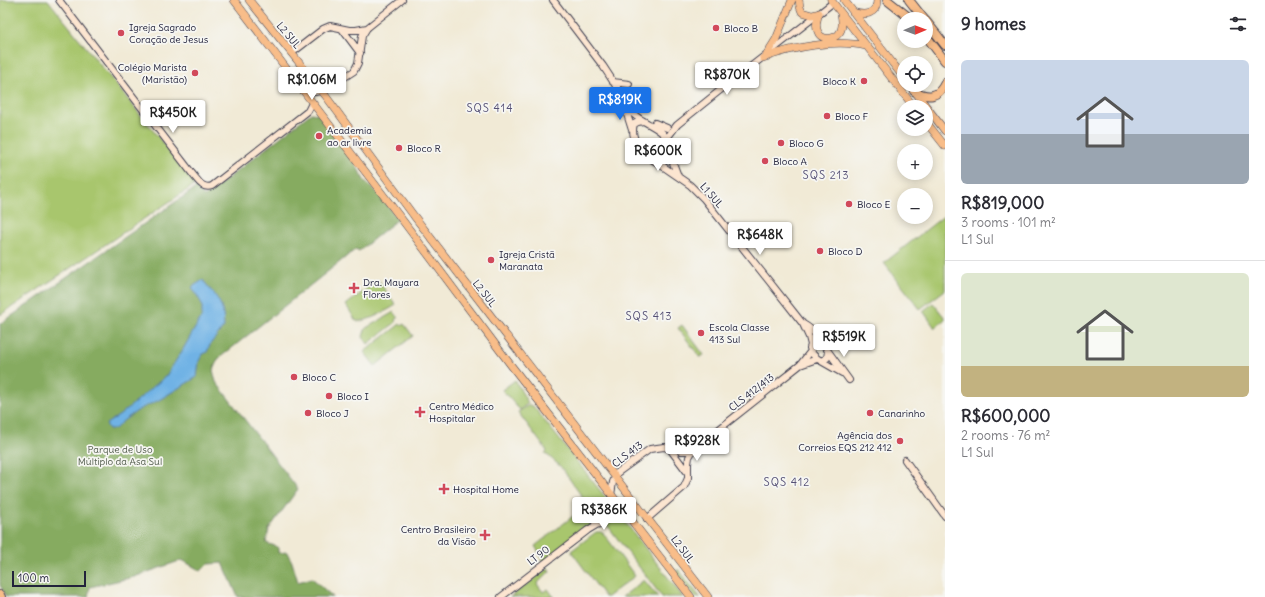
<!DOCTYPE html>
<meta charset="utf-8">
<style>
:root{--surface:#fff;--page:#f2f2f3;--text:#2b2b33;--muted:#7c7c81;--line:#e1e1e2;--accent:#1a73e8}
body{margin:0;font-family:Delius,sans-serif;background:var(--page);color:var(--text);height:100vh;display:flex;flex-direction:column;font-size:15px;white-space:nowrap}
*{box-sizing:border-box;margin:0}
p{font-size:13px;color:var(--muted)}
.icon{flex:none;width:22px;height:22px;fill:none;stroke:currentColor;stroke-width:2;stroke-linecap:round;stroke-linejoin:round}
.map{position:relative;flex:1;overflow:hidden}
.details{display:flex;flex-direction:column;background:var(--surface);width:320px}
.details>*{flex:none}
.needle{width:26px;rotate:89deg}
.controls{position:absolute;left:897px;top:12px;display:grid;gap:8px}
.controls a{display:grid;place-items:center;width:36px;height:36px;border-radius:50%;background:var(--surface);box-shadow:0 2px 10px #0003;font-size:20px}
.scale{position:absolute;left:12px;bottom:10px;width:74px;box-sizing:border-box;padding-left:4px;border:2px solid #22223b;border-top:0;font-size:11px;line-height:14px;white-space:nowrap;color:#22223b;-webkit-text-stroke:3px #f6f6f2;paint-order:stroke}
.price{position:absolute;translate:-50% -34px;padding:0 9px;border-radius:4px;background:#fff;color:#222;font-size:13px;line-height:26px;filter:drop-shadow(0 1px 2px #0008)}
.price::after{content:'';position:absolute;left:50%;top:24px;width:12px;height:9px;margin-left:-6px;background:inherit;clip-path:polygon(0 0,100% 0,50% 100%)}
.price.active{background:var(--accent);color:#fff}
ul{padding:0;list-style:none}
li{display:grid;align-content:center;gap:8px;height:212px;padding:0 16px}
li+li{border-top:1px solid var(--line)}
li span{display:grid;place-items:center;height:124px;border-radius:6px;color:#555}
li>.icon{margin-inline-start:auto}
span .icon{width:72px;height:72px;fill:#fffc;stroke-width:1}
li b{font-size:17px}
h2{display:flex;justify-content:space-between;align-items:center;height:48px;padding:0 16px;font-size:17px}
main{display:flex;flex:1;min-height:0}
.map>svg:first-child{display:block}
</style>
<main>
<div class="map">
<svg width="945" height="597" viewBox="0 0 945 597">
<rect width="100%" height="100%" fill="#f6f6f2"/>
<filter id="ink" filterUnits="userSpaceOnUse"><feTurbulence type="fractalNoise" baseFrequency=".025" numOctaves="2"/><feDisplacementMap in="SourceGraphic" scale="8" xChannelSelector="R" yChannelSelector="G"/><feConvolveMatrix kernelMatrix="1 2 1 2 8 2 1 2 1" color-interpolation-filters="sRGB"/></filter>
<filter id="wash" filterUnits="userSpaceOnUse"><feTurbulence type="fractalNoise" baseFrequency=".012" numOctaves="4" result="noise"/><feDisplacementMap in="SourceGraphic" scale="16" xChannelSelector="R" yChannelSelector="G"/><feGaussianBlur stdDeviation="0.9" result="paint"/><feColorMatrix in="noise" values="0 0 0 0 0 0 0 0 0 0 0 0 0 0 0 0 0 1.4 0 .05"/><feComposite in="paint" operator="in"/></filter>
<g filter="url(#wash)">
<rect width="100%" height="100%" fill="#f1ead6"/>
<!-- green -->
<path fill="#a8c66d" stroke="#657454" d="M0,0H48L196,184L0,315Z
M945,215V290L920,309L884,263Z
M378,280L396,305C388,310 366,323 356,321L346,305Z
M933,303L945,318V320L935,328L923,311Z
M394,312L398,317L395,320L396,322L368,344L363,337L364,333L366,328Z
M400,324L402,326L404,324L413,336L375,366L364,352Z
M682,325L704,355L700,357L678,328Z
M515,380L528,403L520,410L502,390Z
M529,405L533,406L614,508L600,517L595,515L561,467L545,453L547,451L518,412Z
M586,506L592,514L594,520L588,530L545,563L535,546Z
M619,514L683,597H662L607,525Z
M596,532H601L604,534L635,576L607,597H605L571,551Z
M548,568L550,571L537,584L543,592L548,589L554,597H510Z
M677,570H679L700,597H695L676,573Z
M644,580L658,597H622Z"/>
<!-- forest -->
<path fill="#86ab60" stroke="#54664e" d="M311,113L318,114L354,161L364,180L380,195L398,219L359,251L356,249L218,359L213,370L216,382L298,489L269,529L266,543L278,547V553L287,552L292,562L298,582L312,578L333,597H238L223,563L208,564L201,571L182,560L134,577L90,587L88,597H6L0,585V324L197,187L204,197Z"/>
<!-- water -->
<path fill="#70b2e5" stroke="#496a90" d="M203,280C218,300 223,300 224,327L211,343L207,352L202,355L199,361L197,377L159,400L140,409L123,421L115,429H109L106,424L120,415L166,376L182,351L202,316V304L192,287Z"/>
</g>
<g filter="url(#ink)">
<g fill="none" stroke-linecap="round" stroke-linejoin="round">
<defs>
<path id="secondary" d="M59,0L194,176C199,182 203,189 212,186L308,111L312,103
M553,0L603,66L620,92L632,130
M342,29L360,53
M292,53L323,29L330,26L349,30H356L367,28
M613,82L629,84
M303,90L315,92L325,90L354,71L358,63L362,36L367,28L402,0
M625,107C630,111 636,117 642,120C660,131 668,131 670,155L666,160L658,163C645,156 629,141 634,124L638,122L643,121
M655,123L667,128
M667,138L677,125L718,92L830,5
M670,155L678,176
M658,163L690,185L704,199L803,324L809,337L811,345
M803,324C814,330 821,340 828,351L827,358L821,361C816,358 811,354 810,348L812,342L821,341
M828,351L849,380
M821,361L842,373
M800,365L817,359
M670,449L688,473
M905,460L945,516
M611,495L613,482L617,473L650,449L664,447L682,451L694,449
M594.5 521a3.5 3.5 0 1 1 7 0a3.5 3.5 0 1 1-7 0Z
M647,519L684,487L688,478V464L689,457L694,449L800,365L811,351
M601,521L605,516L619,506
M501,597L588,530L598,524"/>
<path id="primary" d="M234,0L403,221L510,364L691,597
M249,0L325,95L414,216L708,597
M799,0L800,7L802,12L812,15L819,13
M831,0L914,107
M844,0L904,78
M853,12C864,16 877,15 877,0
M819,13C817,20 815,26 818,32C822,42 838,39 841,30C843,25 842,19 841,14
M766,55L776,39L792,0
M763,58C793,47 835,39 866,46
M910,85L945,131
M926,122L945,146"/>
<path id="highway" d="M887,0L911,19
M909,0L924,19
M926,21L945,45
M926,36L945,61
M914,91C928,98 938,98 945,83
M0,595L1,597"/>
</defs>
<!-- secondary casing -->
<use href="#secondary" stroke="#414052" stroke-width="8"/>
<!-- primary casing -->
<use href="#primary" stroke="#414052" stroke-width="8"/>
<!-- highway casing -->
<use href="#highway" stroke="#414052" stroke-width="10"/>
<!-- secondary -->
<use href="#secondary" stroke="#fce5d0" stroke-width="6"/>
<!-- primary -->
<use href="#primary" stroke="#f8bd89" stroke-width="7"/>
<!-- highway -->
<use href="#highway" stroke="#f8bd89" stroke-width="8"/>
</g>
</g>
<!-- markers -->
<g fill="#d1495b" stroke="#f6f6f2" stroke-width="1.5">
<circle cx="716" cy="28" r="4"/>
<circle cx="121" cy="33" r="4"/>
<circle cx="195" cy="73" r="4"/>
<circle cx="864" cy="81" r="4"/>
<circle cx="827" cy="116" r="4"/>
<circle cx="319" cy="136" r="4"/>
<circle cx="781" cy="143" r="4"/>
<circle cx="399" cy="148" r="4"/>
<circle cx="765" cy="161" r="4"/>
<circle cx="849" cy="204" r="4"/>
<circle cx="820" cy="251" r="4"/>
<circle cx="491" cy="260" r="4"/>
<path d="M352 282h4v4h4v4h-4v4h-4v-4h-4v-4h4z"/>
<circle cx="701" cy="333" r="4"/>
<circle cx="294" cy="377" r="4"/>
<circle cx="329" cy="396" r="4"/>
<path d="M418 406h4v4h4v4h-4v4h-4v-4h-4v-4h4z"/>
<circle cx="308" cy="413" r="4"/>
<circle cx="870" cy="413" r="4"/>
<circle cx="900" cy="441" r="4"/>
<path d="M442 483h4v4h4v4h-4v4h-4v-4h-4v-4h4z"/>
<path d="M483 529h4v4h4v4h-4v4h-4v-4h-4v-4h4z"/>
</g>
<g text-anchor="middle" stroke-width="3.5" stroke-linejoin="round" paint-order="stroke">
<!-- poi labels -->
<g font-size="10" fill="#22223b" stroke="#f6f6f2" text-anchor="start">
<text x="129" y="31">Igreja Sagrado<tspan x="129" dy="12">Coração de Jesus</tspan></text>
<text x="724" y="32">Bloco B</text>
<text x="187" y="71" text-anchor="end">Colégio Marista<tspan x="187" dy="12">(Maristão)</tspan></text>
<text x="856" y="85" text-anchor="end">Bloco K</text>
<text x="835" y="120">Bloco F</text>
<text x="327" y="134">Academia<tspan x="327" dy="12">ao ar livre</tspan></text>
<text x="789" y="147">Bloco G</text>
<text x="407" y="152">Bloco R</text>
<text x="773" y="165">Bloco A</text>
<text x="857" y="208">Bloco E</text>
<text x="828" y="255">Bloco D</text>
<text x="499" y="258">Igreja Cristã<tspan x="499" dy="12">Maranata</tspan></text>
<text x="363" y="286">Dra. Mayara<tspan x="363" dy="12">Flores</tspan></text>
<text x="709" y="331">Escola Classe<tspan x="709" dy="12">413 Sul</tspan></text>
<text x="302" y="381">Bloco C</text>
<text x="337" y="400">Bloco I</text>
<text x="429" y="410">Centro Médico<tspan x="429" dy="12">Hospitalar</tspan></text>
<text x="316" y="417">Bloco J</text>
<text x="878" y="417">Canarinho</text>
<text x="892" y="439" text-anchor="end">Agência dos<tspan x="892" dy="12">Correios EQS 212 412</tspan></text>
<text x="453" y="493">Hospital Home</text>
<text x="476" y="533" text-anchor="end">Centro Brasileiro<tspan x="476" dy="12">da Visão</tspan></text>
</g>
<!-- street labels -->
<g font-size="10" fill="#22223b" stroke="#f6f6f2">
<text transform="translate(289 35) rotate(50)" y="4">L2 SUL</text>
<text transform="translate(712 195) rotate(49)" y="4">L1 SUL</text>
<text transform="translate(485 293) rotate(52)" y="4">L2 SUL</text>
<text transform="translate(751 392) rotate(-38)" y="4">CLS 412/413</text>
<text transform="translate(627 454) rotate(-38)" y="4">CLS 413</text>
<text transform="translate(683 549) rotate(53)" y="4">L2 SUL</text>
<text transform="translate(538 555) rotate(-38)" y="4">LT 90</text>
</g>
<!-- park labels -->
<g font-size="10" fill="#515b4c" stroke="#f6f6f2">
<text x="120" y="453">Parque de Uso<tspan x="120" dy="12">Múltiplo da Asa Sul</tspan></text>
</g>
<!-- neighbourhood labels -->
<g font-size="11" letter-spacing="1" fill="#565176" stroke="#f6f6f2">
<text x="490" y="112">SQS 414</text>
<text x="826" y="179">SQS 213</text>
<text x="649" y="320">SQS 413</text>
<text x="787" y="486">SQS 412</text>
</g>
</g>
</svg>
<div class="controls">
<a><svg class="needle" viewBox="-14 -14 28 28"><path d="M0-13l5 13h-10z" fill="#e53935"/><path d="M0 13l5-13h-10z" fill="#7c7c81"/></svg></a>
<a><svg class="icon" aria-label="locate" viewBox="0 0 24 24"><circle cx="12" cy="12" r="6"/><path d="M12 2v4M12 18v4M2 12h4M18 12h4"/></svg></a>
<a><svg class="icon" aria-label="layers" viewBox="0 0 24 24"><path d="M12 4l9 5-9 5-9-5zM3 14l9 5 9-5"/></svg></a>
<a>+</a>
<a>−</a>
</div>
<div class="scale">100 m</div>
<b class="price" style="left:727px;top:96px">R$870K</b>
<b class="price" style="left:312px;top:101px">R$1.06M</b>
<b class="price active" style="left:620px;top:121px">R$819K</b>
<b class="price" style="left:173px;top:134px">R$450K</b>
<b class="price" style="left:658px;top:172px">R$600K</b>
<b class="price" style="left:760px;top:256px">R$648K</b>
<b class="price" style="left:844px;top:358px">R$519K</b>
<b class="price" style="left:697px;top:462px">R$928K</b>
<b class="price" style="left:604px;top:531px">R$386K</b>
</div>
<section class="details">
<h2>9 homes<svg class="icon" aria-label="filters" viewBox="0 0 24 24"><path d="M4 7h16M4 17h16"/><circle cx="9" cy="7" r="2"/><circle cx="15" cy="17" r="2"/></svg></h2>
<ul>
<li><span style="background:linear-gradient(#c9d6e8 60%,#9aa5b1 0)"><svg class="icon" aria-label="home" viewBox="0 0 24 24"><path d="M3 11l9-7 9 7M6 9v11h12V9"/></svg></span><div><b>R$819,000</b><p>3 rooms · 101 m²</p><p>L1 Sul</p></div></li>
<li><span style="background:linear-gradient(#dfe7d0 75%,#c2b280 0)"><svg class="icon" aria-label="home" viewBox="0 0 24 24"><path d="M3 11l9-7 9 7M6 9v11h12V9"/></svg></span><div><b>R$600,000</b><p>2 rooms · 76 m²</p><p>L1 Sul</p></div></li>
</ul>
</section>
</main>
